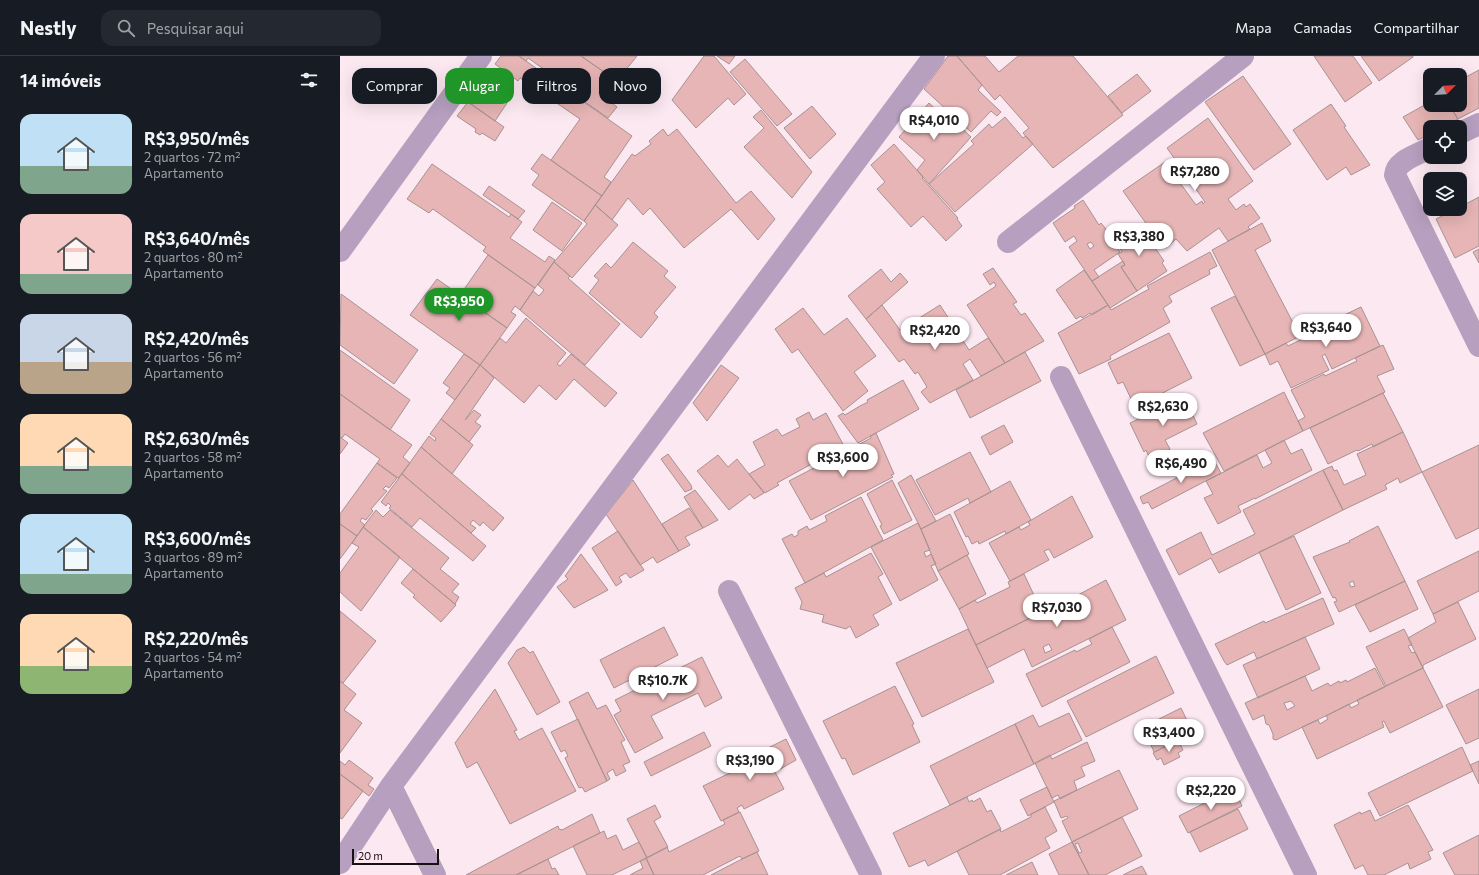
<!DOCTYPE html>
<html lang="pt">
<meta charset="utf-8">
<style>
:root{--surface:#171b24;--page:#242831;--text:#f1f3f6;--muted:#9ea1a6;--line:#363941;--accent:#1f9627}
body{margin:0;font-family:Commissioner,sans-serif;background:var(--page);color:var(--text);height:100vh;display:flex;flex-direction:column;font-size:15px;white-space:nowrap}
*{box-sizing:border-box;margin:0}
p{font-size:13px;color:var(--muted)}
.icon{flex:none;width:22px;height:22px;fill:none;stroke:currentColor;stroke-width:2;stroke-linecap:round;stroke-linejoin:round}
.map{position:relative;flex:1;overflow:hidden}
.sheet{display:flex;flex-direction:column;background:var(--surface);width:340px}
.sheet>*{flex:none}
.banner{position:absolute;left:12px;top:12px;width:380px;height:36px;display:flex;gap:8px}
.needle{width:26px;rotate:66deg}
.fabs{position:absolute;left:1083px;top:12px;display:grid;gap:8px}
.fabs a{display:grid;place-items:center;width:44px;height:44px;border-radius:8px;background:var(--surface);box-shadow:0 4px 16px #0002;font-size:20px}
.scale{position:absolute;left:12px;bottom:10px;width:87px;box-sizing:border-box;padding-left:4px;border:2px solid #181114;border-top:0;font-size:11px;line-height:14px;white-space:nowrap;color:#181114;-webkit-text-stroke:3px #fce8f1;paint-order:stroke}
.price{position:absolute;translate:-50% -34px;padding:0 9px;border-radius:14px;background:#fff;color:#222;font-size:13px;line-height:26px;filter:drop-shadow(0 1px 2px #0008)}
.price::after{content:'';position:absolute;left:50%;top:24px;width:12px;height:9px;margin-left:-6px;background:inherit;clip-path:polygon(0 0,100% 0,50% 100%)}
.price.selected{background:var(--accent);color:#fff}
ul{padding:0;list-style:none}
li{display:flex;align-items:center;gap:12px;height:100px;padding:0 20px}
li span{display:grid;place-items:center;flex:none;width:112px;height:80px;border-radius:12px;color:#555}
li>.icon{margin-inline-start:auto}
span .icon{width:48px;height:48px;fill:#fffc;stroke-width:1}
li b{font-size:17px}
h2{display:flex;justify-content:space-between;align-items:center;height:48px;padding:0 20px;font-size:17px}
.pill{padding:0 14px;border-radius:12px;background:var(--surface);box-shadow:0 4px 16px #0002;font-size:14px;line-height:36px}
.pill.selected{background:var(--accent);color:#fff}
header{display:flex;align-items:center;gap:24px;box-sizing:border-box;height:56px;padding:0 20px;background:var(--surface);border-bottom:1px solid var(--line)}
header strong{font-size:19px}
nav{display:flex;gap:22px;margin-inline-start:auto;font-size:14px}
.search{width:280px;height:36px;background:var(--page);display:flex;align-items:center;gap:10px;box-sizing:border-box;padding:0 14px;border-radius:12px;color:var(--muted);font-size:15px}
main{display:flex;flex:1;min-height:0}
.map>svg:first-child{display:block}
</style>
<header>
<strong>Nestly</strong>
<div class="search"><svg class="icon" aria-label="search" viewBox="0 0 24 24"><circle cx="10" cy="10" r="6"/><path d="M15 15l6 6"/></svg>Pesquisar aqui</div>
<nav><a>Mapa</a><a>Camadas</a><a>Compartilhar</a></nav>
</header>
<main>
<section class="sheet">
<h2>14 imóveis<svg class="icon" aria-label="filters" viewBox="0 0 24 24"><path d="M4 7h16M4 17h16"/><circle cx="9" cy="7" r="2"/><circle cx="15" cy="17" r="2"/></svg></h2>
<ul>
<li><span style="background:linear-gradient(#bfe0f5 65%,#7fa58c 0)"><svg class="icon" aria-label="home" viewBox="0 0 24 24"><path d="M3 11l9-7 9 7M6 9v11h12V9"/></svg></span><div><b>R$3,950/mês</b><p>2 quartos · 72 m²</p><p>Apartamento</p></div></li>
<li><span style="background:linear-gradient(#f6c9c9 75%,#7fa58c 0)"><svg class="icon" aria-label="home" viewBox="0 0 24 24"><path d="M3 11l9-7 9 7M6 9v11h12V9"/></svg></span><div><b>R$3,640/mês</b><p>2 quartos · 80 m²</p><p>Apartamento</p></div></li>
<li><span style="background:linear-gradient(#c9d6e8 60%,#b9a48a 0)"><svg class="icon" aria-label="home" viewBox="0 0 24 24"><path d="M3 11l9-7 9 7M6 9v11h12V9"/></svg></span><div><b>R$2,420/mês</b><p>2 quartos · 56 m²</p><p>Apartamento</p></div></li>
<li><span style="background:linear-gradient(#ffd9b3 65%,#7fa58c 0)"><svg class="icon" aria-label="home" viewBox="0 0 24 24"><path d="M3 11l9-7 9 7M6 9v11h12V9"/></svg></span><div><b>R$2,630/mês</b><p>2 quartos · 58 m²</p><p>Apartamento</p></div></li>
<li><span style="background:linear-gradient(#bfe0f5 75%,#7fa58c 0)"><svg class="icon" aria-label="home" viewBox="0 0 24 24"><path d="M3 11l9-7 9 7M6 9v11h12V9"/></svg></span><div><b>R$3,600/mês</b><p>3 quartos · 89 m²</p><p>Apartamento</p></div></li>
<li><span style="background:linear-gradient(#ffd9b3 65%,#8fb573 0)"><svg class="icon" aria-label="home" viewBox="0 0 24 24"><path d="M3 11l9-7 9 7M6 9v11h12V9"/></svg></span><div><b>R$2,220/mês</b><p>2 quartos · 54 m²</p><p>Apartamento</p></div></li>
</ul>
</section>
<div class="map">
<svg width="1139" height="819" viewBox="0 0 1139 819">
<rect width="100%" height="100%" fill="#fce8f1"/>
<!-- building -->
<path fill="#e7b5b5" stroke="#a79292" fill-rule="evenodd" d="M161,0H179L292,80L264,121L271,126L262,140L211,104L240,63L180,22L178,25L155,8Z
M179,0H241L271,21L259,37L277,51L268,62L231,36L232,33L188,2L186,5Z
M241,0H297L277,25Z
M364,0H374L406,38L394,49L388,42L356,72L332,44Z
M377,0H395L389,8Z
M608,0H617L642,29L638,34L661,56L657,60L651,55L631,76L584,33Z
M617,0H645L659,16L678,0H733L783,59L713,112L683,77L689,72L660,39L655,44Z
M974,0H1013L1032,27L1005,46Z
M1021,0H1073V1L1039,25Z
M405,3L452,58L437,70L390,16Z
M1139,14V52L1118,63L1109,49H1120V24Z
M797,18L811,35L782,57L768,40Z
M903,20L951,88L914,114L865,46Z
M141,28L167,47L155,65L128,46Z
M128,46L164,71L155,85L142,77L140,79L135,76L136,73L117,60Z
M1090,46V49H1109L1118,63L1103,71H1090V78L1078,84L1063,61Z
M589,47L603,60L606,57L631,81L589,128L577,114L585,104L559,81Z
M991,48L1006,70L1004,71L1030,109L1011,119L1006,111L987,124L953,74Z
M472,50L496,78L470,103L444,72Z
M421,54L472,116L452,142L404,91L424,72L413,61Z
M665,61L683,82L686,80L693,88L615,156L589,128L634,88L631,85L649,68L652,72Z
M868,62L913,125L888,143L896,154L904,148L906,151L910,148L920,162L908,171L910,173L888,185L879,172L847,195L836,183L826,192L820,187L783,135L825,106L856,149L862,145L863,148L865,146L827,92Z
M323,73L328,80L337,73L396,147L411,135L435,163L418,184L391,153L344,192L310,152L303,159L288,142L272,164L255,149L292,98L295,100L311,88L309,85Z
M554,88L583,121L582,122L618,162L617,163L622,170L606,185L583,160L571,171L537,133L545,126L531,109Z
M202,98L262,140L244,165L192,129L199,119L191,113Z
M92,108L169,161L171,158L182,166L170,182L205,206L209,200L215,204L195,232L143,195L146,191L93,153L89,157L67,143Z
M149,130L185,155L178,163L143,139Z
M1139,141V190L1115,202L1096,163L1116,153H1120V151Z
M743,144L759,169L761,167L765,172L780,196L754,214L759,221L752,225L729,191L737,185L734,180L725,186L713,167L735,152L734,150ZM751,186L754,190L750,193L747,188Z
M212,146L242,167L222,195L193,174Z
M255,149L278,169L232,222L214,206L247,168L244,165Z
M922,167L931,185L915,194L960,280L925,298L872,194Z
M799,168L824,205L822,207L827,215L797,235L781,211L785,209L778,198L782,196L773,180L784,173L786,176Z
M293,186L328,215L324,220L336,231L314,257L318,261L301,282L249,237L259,224L254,220L266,207L271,212Z
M1139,193V207L1133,196Z
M870,196L877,210L869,214L870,218L829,240L832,246L823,252L830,266L770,300L771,303L739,318L718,277L768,249L771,254L809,233L807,230Z
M148,199L195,232L180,254L175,250L171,256L176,259L167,272L120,239Z
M783,205L785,209L781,211L797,235L770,252L752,225Z
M214,206L230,220L228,222L280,268L245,309L180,254L193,235L199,240L204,234L198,229Z
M653,212L677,246L673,248L681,259L685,257L704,285L665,307L627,249L656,230L654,226L650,229L643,218Z
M541,213L551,226L560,217L568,226L526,263L508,240Z
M744,214L768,249L752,259L750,257L742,262L741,260L736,263L716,234Z
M97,223L167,272L140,309L70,259Z
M1,238L78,294L54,328L0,289Z
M895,240L925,298L900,310L871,252Z
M542,249L560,274L600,249L629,294L648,282L665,307L641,320L630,303L623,308L633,324L590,347L581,336L587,331L578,316L575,318L564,303L559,306L526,263Z
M1021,251L1040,290L992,313L985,298L982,300L989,314L951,332L938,305L930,309L925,298L946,287L948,290L1000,265L998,262Z
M463,252L484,279L507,262L536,300L514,316L528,335L503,355L458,293L452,297L435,273Z
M186,262L226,297L217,308L220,310L231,298L277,337L265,351L234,323L216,344L199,329L184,347L140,309L160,282L166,287Z
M829,277L852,322L795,351L783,326L778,328L768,307Z
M1043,289L1054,313L1037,320L1045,336L963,375L958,365L965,361L951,334L984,318L985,320L1017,305L1015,302Z
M0,294L70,344L50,374L0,338Z
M685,296L701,325L630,362L616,334Z
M124,298L140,309L115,344L106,337L110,332L103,327Z
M140,309L154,322L125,364L134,354L141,359L135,366L141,370L129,386L101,363Z
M381,309L399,322L367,365L353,347Z
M563,324L579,353L518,387L498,360L503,357L505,359L520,350L528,346L527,344Z
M944,336L963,375L884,415L863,377Z
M1043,337L1063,376L1033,391L1032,388L1018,395L1017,394L988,408L970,372Z
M0,338L72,389L63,401L70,407L58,422L37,407L40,403L5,378L2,382L0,381Z
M845,342L857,368L825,384L830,393L810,403L806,394L804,396L790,367Z
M469,356L473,364L486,357L504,390L437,427L439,429L425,437L409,418L425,409L413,386L437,373L442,380L460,371L456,363Z
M101,363L133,389L112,418L81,391L89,380L95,385L96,382L90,378Z
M664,369L673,386L650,399L641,381Z
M1063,376L1082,416L1060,427L1058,422L1045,429L1047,433L1003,454L983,414L992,410L994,415L997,414L1004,429L1026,419L1017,398Z
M536,377L554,418L551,419L553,421L471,464L449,425L497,400L503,405L507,403L503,397L531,382L530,380Z
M0,381L8,387L0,398Z
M944,384L951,398L962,393L972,414L915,443V442L898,450L901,456L878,468L864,442L873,438L866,425L917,399L923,412L932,407L925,394Z
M1139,389V472L1116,483L1082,416Z
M81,391L164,462L153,475L143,466L140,470L133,464L130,468L136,472L131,477L62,418Z
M630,396L651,436L630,447L628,442L595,459L576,424Z
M328,398L351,429L352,433L345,436L321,403Z
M378,399L388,411L397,403L424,437L414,443L410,438L389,454L357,415Z
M873,403L881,417L812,453L808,446L803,448L800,441L852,414L850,411L854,409L855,412Z
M37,407L57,422L49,432L46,430L43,433L47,435L31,453L33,455L26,464L22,462L20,465L25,469L17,480L0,468V458Z
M983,414L1003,454L879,517L871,502L839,519L826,494L861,476L872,499L915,478L903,454Z
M62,418L146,490L133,505L80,462L72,471L49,452L51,450L48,447L46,450L41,446Z
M571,419L596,465L581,473L558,427Z
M293,424L339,495L317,507L313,501L300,509L266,458Z
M552,424L572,464L544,478L540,470L542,469L527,438Z
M670,425L691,464L666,478L665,475L639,488L638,485L632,488L628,480L626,481L614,456Z
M355,434L378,464L363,472L344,441Z
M732,440L753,481L714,502L709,493L704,495L709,504L670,525L649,487L679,471L681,474L690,469L688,466Z
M521,441L543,484L465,527L442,483L452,478L454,481L458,479V475L467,470L469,474L487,465L485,460Z
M349,452L363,472L345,481L350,489L339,495L322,468Z
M36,454L43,461L50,454L109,502L100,513L119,528L112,536L119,541L115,548L23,471Z
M610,458L629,498L598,515L581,473Z
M578,467L590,494L584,496L586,501L591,498L596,508L591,510L598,524L560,545L531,491Z
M0,468L17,480L0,503Z
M1038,470L1065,525L999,556L994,546L997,545L995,541L993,542L973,501L1010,486L1009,485ZM1013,525L1015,530L1011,531L1009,527Z
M23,471L60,501L21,555L0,536V517L19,491L12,487Z
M278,475L304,514L290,522L286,517L279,521L282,526L276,530L252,492Z
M954,480L981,537L946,554L919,496Z
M1139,495V535L1093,558L1077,525Z
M531,497L543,518L538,521L552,548L533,559L539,569L516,582L510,570L506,573L482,566L484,559L460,553L462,546L455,532L484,517L486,521Z
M241,498L268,534L234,552L217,531L228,523L225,520Z
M627,499L646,538L619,553L598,515Z
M73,513L116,549L101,566L73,541L75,539L61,527Z
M684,518L702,556L636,589L619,553L635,544L637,547L670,531L668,526Z
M766,524L786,564L692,611L684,593L647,612L636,589L692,561L693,563ZM709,588L712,594L705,597L703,591Z
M1065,525L1078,553L1030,576L1015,549Z
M983,542L994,568L917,603L914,596L887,609L884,605L875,588L924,565L925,567Z
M1118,546L1136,583L1083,609V612L1068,582L1096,566L1093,558Z
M0,555L36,585L3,627L0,625Z
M324,571L338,599L274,632L260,604Z
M772,571L790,606L702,651L686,618L735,594L736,596L752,588L749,583Z
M628,573L654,626L582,661L556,607Z
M1064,573L1072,589L1068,590L1072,597L1075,596L1083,612L1046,630L1026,591Z
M965,581L980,613L918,642L903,609Z
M184,591L190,597L193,595L220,646L197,659L168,607L177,594Z
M816,600L834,637L746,681L727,645Z
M362,601L382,642L365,651L358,637L311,660L323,682L295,697L274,659L281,655L275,644Z
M1035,612L1045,631L936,684L933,683V678L929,669L926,668L924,659L913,664L905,647L965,620L972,635L988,627L990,630L999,625L1000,627L1006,624L1007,626ZM951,645L955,650L947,654L944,647Z
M1083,612L1103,651L1050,677L1044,665L1042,666L1044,671L977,703L962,671L978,664L980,668L988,663L986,660L1009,648L1011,652L1019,648L1017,644Z
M0,625L16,638L4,654L22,667L0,697Z
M555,630L574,668L572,669L580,686L513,719L505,702L502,703L483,665Z
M155,633L177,674L174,675L179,684L202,672L236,735L170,768L137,706L127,712L115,687Z
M1139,633V682L1126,688L1106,649Z
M248,636L257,653L266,649L285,684L281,686L290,706L283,709L286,715L276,720L273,713L267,717L270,723L267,725L229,646Z
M841,652L853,677L814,696L803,671Z
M729,657L742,684L694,708L675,668L693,659L699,671Z
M238,663L267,725L245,736L242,731L239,732L225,702L228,700L225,694L221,696L211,676Z
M675,668L694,708L610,749L590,710Z
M364,676L371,690L311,720L304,706Z
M446,683L456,704L435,716L444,733L404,753L402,749L397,752L399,756L381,765L363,730L394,715L392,710Z
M838,684L843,694L838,697L840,701L824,709L821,702L817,704L813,697Z
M747,686L755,705L741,711L745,720L734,725L737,734L720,743L718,739L712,742L695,707L710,699L712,703Z
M1122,691L1133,715L1040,760L1028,737Z
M9,704L33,722L28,729L34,733L29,740L0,718V705L5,709Z
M1139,705V728L1130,709Z
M779,714L798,753L732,786L722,765L728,762L727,760L721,762L714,745Z
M0,718L23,735L2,763L0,762Z
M707,731L714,746L688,760L680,744Z
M894,732L902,750L848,777L839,760Z
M627,741L629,746L632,744L633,746L640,742L647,756L651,754L661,773L588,810L585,804L569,811L553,777Z
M315,749L321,761L314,765L328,791L307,802L287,763Z
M1068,749L1093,794L1088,796L1091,803L1070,813L1068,807L1044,819H1028L1023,809L1015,813L994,769L1020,756L1021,758L1030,754L1035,765Z
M705,751L717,775L705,782L710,792L660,819H629L617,795L660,773L661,776L691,761V758Z
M898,753L908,773L860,796L850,776Z
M400,756L419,795L402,803L400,800L363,819H314L306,802L327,791L329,796L385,768L383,764Z
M252,758L260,777L176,819H126L218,770L219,773L222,774Z
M782,761L802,800L765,819H749L732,786ZM738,787L742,796L739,797L735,788Z
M264,775L267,783L276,779L283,794L299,786L307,802L272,819H247L233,790Z
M1139,779V819H1115L1103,797Z
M732,786L749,819H719L709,798Z
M417,796L428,819H371L402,803Z
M306,802L314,819H290L303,812L300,805Z
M208,803L212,813L215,812L219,819H176Z
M692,806L698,819H666Z
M802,810L807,819H783L791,815Z"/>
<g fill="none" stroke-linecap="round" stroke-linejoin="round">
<!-- minor -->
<path stroke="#b69fbf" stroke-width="22" d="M1120,77L1139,68
M1090,92C1078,99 1056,104 1055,119L1139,290
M668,186L903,0
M0,195L141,0
M721,321L966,819
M389,535L531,819
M51,730L95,819
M0,807L51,730L594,0"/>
</g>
</svg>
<div class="fabs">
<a><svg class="needle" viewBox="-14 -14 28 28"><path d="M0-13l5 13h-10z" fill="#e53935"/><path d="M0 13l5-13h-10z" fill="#9ea1a6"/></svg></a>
<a><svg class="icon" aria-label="locate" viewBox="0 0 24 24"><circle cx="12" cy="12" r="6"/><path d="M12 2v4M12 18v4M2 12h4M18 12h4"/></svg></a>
<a><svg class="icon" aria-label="layers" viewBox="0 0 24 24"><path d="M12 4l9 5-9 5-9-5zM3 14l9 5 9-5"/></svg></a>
</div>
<div class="scale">20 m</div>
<b class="price" style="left:594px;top:85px">R$4,010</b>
<b class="price" style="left:855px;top:136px">R$7,280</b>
<b class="price" style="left:799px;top:201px">R$3,380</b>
<b class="price selected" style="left:119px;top:266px">R$3,950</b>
<b class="price" style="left:986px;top:292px">R$3,640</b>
<b class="price" style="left:595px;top:295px">R$2,420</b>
<b class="price" style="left:823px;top:371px">R$2,630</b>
<b class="price" style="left:503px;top:422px">R$3,600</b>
<b class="price" style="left:841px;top:428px">R$6,490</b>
<b class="price" style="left:717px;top:572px">R$7,030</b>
<b class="price" style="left:323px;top:645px">R$10.7K</b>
<b class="price" style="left:829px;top:697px">R$3,400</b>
<b class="price" style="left:410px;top:725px">R$3,190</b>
<b class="price" style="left:871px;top:755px">R$2,220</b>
<div class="banner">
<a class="pill">Comprar</a>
<a class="pill selected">Alugar</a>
<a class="pill">Filtros</a>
<a class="pill">Novo</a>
</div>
</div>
</main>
